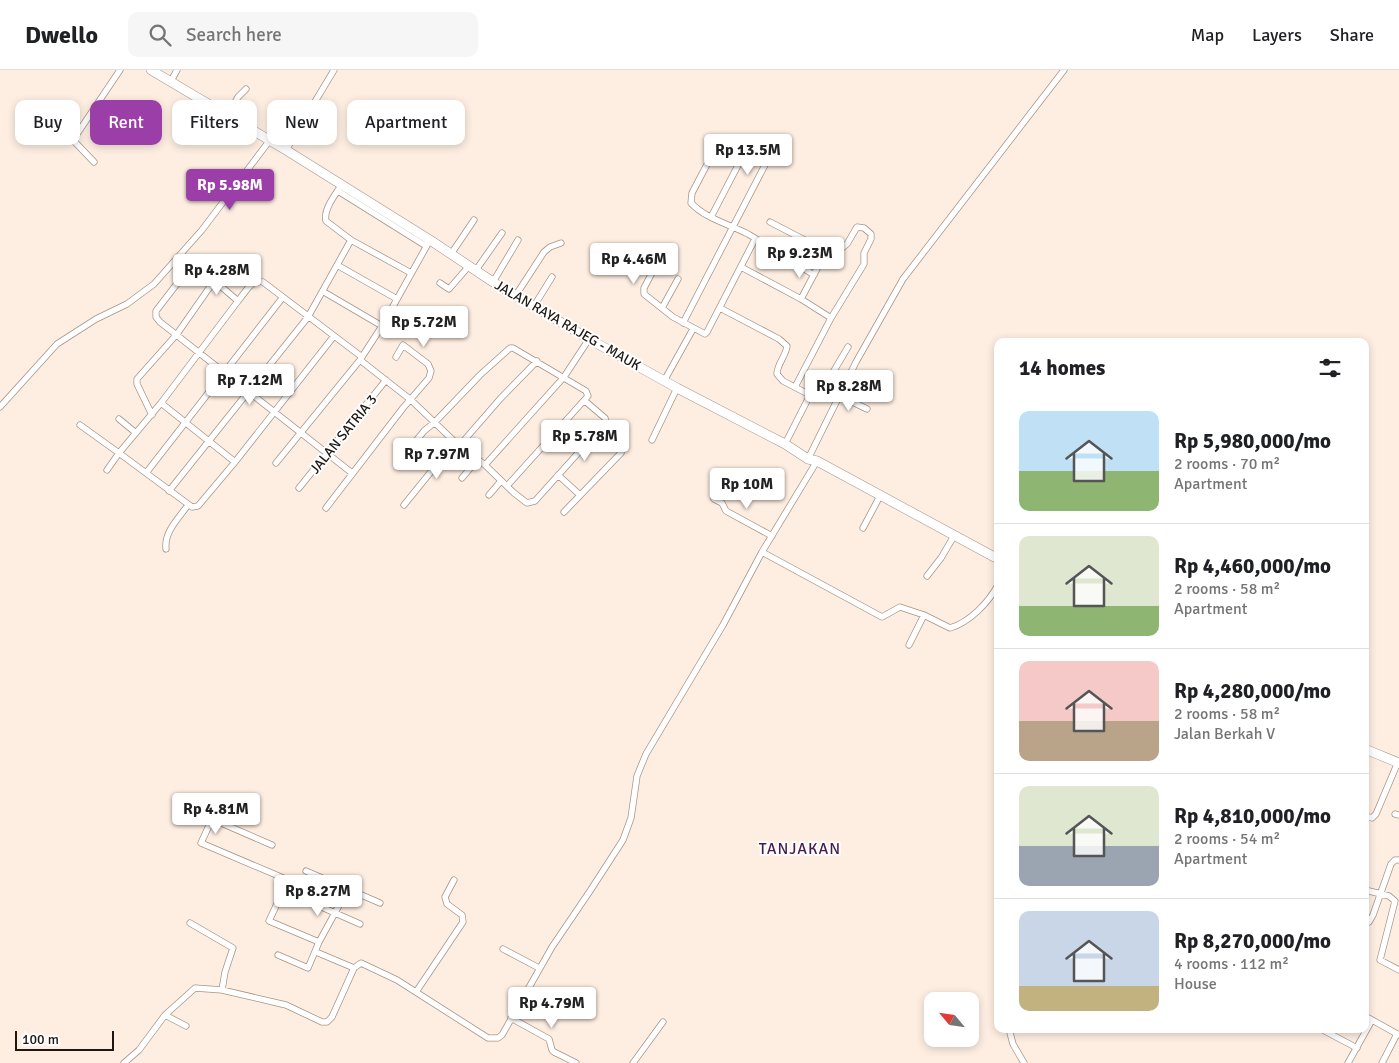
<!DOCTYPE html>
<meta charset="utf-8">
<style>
:root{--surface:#fff;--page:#f6f6f6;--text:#202124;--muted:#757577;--line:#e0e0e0;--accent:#9b3ea8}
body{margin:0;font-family:Signika,sans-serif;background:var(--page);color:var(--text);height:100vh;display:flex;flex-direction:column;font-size:19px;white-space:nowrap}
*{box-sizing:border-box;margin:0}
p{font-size:16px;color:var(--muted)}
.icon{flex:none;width:28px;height:28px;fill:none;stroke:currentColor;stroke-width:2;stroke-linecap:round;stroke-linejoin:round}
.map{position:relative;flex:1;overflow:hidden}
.drawer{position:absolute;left:994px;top:268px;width:375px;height:695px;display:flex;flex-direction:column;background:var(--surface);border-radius:10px;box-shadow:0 2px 8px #0003}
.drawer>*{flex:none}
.guide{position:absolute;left:15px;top:30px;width:475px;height:45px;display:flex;gap:10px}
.needle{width:32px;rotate:299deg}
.buttons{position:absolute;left:924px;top:922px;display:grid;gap:10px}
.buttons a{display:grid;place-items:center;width:55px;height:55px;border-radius:10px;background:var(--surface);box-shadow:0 2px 8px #0003;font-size:25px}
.scale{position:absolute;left:15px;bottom:12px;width:99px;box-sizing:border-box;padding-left:5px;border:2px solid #1d1611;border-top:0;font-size:14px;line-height:18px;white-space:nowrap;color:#1d1611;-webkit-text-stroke:4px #fff;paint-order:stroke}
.price{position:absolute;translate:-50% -42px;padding:0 11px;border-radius:5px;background:#fff;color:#222;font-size:16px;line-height:32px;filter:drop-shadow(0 1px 2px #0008)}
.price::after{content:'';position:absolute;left:50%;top:30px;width:15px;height:11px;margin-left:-8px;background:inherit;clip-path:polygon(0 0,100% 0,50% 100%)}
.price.active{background:var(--accent);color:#fff}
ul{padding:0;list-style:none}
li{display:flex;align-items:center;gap:15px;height:125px;padding:0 25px}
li+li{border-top:1px solid var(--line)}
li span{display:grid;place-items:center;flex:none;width:140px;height:100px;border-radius:10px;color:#555}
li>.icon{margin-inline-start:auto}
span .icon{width:60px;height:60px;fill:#fffc;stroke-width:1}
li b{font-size:21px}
h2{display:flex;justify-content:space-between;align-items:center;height:60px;padding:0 25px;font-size:21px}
.tag{padding:0 18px;border-radius:10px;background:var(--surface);box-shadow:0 2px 8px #0003;font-size:18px;line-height:45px}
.tag.active{background:var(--accent);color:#fff}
header{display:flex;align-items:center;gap:30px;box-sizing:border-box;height:70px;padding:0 25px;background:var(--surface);border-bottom:1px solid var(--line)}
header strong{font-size:24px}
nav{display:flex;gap:28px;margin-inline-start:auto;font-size:18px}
.search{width:350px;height:45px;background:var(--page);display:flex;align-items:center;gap:12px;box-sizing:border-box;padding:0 18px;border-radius:10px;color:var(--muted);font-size:19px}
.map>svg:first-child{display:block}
</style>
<header>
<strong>Dwello</strong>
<div class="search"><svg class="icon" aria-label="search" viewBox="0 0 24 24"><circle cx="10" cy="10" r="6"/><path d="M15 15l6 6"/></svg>Search here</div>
<nav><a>Map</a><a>Layers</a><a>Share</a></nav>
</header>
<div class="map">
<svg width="1399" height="993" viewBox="0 0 1399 993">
<rect width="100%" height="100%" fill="#feeee2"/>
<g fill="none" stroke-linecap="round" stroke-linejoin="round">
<defs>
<path id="street" d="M171,11L177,0
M228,45L238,27L246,19
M59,60L73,70L94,92
M73,70L120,0
M286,80L334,0
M338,121L426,176
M711,147L746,80
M770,152L826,181
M351,170L411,203
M451,184L474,150
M337,195L397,229
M741,197L801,229
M654,199L644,218V224L673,247L705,264L707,262L755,169
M476,200L502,163
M493,212L518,170
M440,213L449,219L469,196
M324,222L382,256
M516,225L544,182L550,177L561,173
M238,231L161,333L119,383L192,437L198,436L235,392L334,266
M534,236L552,207
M662,238L678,209
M720,238L779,269L787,276C786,286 777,294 777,304L783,311L810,325L785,374
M683,253L766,93L763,89L730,71C721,72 717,75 713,83L692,123L691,133C706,149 729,154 748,164C770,177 792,191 814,205
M360,290L411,330L455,372L485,395L514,423L527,433L535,431L606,352L605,348L585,331
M664,311L693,259
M795,317L831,248L864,194V183L871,169V164L864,158L857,157L847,174L838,181L828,178L801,229L831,248
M810,325L816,327L819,326L848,277
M840,326L867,339
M161,333L235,392
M0,337L57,274L96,249L127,234L154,214L202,160L270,70
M152,345L137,314V309L177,264L214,211
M119,349L136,363
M80,355L119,383L107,400
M652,370L677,318
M460,375L500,329L537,291
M403,387L424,361L435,352L480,305L510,278H513L586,321L588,326L507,416
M808,389L856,292L903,209L1064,0
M276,393L360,290L382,256L430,170
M485,395L564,307L589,269
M146,403L283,227
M352,403L160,252L156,247V241L189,198L196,195L238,231L248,218L256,210L263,212L362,287
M558,405L580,425
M462,408L478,389
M299,418L386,310
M169,421L308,247L351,170L326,151C323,139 336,124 342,114
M489,425L501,411
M714,429L722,433L726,441L772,466
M404,435L455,372
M326,438L403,338L429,308L431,301L428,294L403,275L396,287
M564,442L621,383
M863,458L880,426
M166,479C164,462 178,449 188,435
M762,482L882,547L900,537L924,545L950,558C970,552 988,533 998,515
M927,506L941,488L954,466
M909,575L924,545
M1395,744L1399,745
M1365,746L1372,748L1376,744L1398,692
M272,775L212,749L201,773L288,810L269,851L319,872L308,898L278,885
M306,801L380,833
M283,820L360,854
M1365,820L1389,826L1395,831L1380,890L1399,900
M190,853L233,878L225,902L222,920
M1365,853L1369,852L1373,845L1391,794L1395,790H1399
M319,872L348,819
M503,879L539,898
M316,882L354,898
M416,922L463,852L462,845L447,834L445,827L454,810
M165,945L186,956
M1365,946L1399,965
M511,948L549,969L552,980L554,982L576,993
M1009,959L1013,974L1024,993
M1321,959L1357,978
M124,993L139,980L165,945L195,918L222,920L286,935L322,952H327L332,947L354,898L361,893L397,910L488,968H498L502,965L552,877L590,821L623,770L631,748L637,706L646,684L723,555L762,482L817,391
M633,993L663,952
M1348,993L1372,950
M1382,993L1397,964"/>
<path id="secondary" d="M151,0L286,80L430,170L493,212L589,269L677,318L785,374L808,389L817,391L998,489
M1365,679L1399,693"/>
</defs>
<!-- street casing -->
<use href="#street" stroke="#a69487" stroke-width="7"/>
<!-- secondary casing -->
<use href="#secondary" stroke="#a69487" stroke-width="10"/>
<!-- street -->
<use href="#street" stroke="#fff" stroke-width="5.5"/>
<!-- secondary -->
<use href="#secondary" stroke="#fff" stroke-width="9"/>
</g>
<g text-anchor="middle" stroke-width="4" stroke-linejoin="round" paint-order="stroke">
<!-- street labels -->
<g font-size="14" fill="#1d1611" stroke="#fff">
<text transform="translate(568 255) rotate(30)" y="5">JALAN RAYA RAJEG - MAUK</text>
<text transform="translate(343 364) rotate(-51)" y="5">JALAN SATRIA 3</text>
</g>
<!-- quarter labels -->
<g font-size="16" letter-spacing="1" fill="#471b4e" stroke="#fff">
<text x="800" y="784">TANJAKAN</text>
</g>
</g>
</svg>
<div class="buttons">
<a><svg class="needle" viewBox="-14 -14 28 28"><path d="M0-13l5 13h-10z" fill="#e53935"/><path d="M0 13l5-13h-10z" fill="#757577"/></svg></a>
</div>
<div class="scale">100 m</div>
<b class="price" style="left:748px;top:106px">Rp 13.5M</b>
<b class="price active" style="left:230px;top:141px">Rp 5.98M</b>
<b class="price" style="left:800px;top:209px">Rp 9.23M</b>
<b class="price" style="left:634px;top:215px">Rp 4.46M</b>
<b class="price" style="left:217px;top:226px">Rp 4.28M</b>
<b class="price" style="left:424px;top:278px">Rp 5.72M</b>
<b class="price" style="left:250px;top:336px">Rp 7.12M</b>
<b class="price" style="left:849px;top:342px">Rp 8.28M</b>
<b class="price" style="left:585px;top:392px">Rp 5.78M</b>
<b class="price" style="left:437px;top:410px">Rp 7.97M</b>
<b class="price" style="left:747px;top:440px">Rp 10M</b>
<b class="price" style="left:216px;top:765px">Rp 4.81M</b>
<b class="price" style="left:318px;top:847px">Rp 8.27M</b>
<b class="price" style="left:552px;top:959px">Rp 4.79M</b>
<div class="guide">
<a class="tag">Buy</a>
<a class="tag active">Rent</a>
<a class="tag">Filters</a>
<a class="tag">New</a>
<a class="tag">Apartment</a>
</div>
<section class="drawer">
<h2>14 homes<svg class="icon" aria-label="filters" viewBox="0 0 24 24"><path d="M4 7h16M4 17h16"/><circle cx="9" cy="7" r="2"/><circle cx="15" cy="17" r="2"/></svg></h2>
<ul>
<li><span style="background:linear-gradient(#bfe0f5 60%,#8fb573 0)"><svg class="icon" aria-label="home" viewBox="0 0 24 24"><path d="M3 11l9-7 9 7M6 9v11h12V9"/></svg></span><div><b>Rp 5,980,000/mo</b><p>2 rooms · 70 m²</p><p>Apartment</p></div></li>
<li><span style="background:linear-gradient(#dfe7d0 70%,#8fb573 0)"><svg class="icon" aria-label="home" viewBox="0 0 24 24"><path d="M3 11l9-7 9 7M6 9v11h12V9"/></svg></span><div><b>Rp 4,460,000/mo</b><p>2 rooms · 58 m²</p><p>Apartment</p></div></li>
<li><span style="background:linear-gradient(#f6c9c9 60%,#b9a48a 0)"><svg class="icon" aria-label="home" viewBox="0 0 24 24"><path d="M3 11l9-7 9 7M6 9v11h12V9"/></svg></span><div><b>Rp 4,280,000/mo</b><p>2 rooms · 58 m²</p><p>Jalan Berkah V</p></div></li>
<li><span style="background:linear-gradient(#dfe7d0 60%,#9aa5b1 0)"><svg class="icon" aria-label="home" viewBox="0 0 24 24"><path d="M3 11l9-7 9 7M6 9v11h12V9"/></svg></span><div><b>Rp 4,810,000/mo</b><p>2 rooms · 54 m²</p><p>Apartment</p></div></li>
<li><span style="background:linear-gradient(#c9d6e8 75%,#c2b280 0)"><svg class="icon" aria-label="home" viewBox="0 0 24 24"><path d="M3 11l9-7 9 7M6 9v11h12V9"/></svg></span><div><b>Rp 8,270,000/mo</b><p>4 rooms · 112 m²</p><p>House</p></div></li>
</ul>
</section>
</div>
